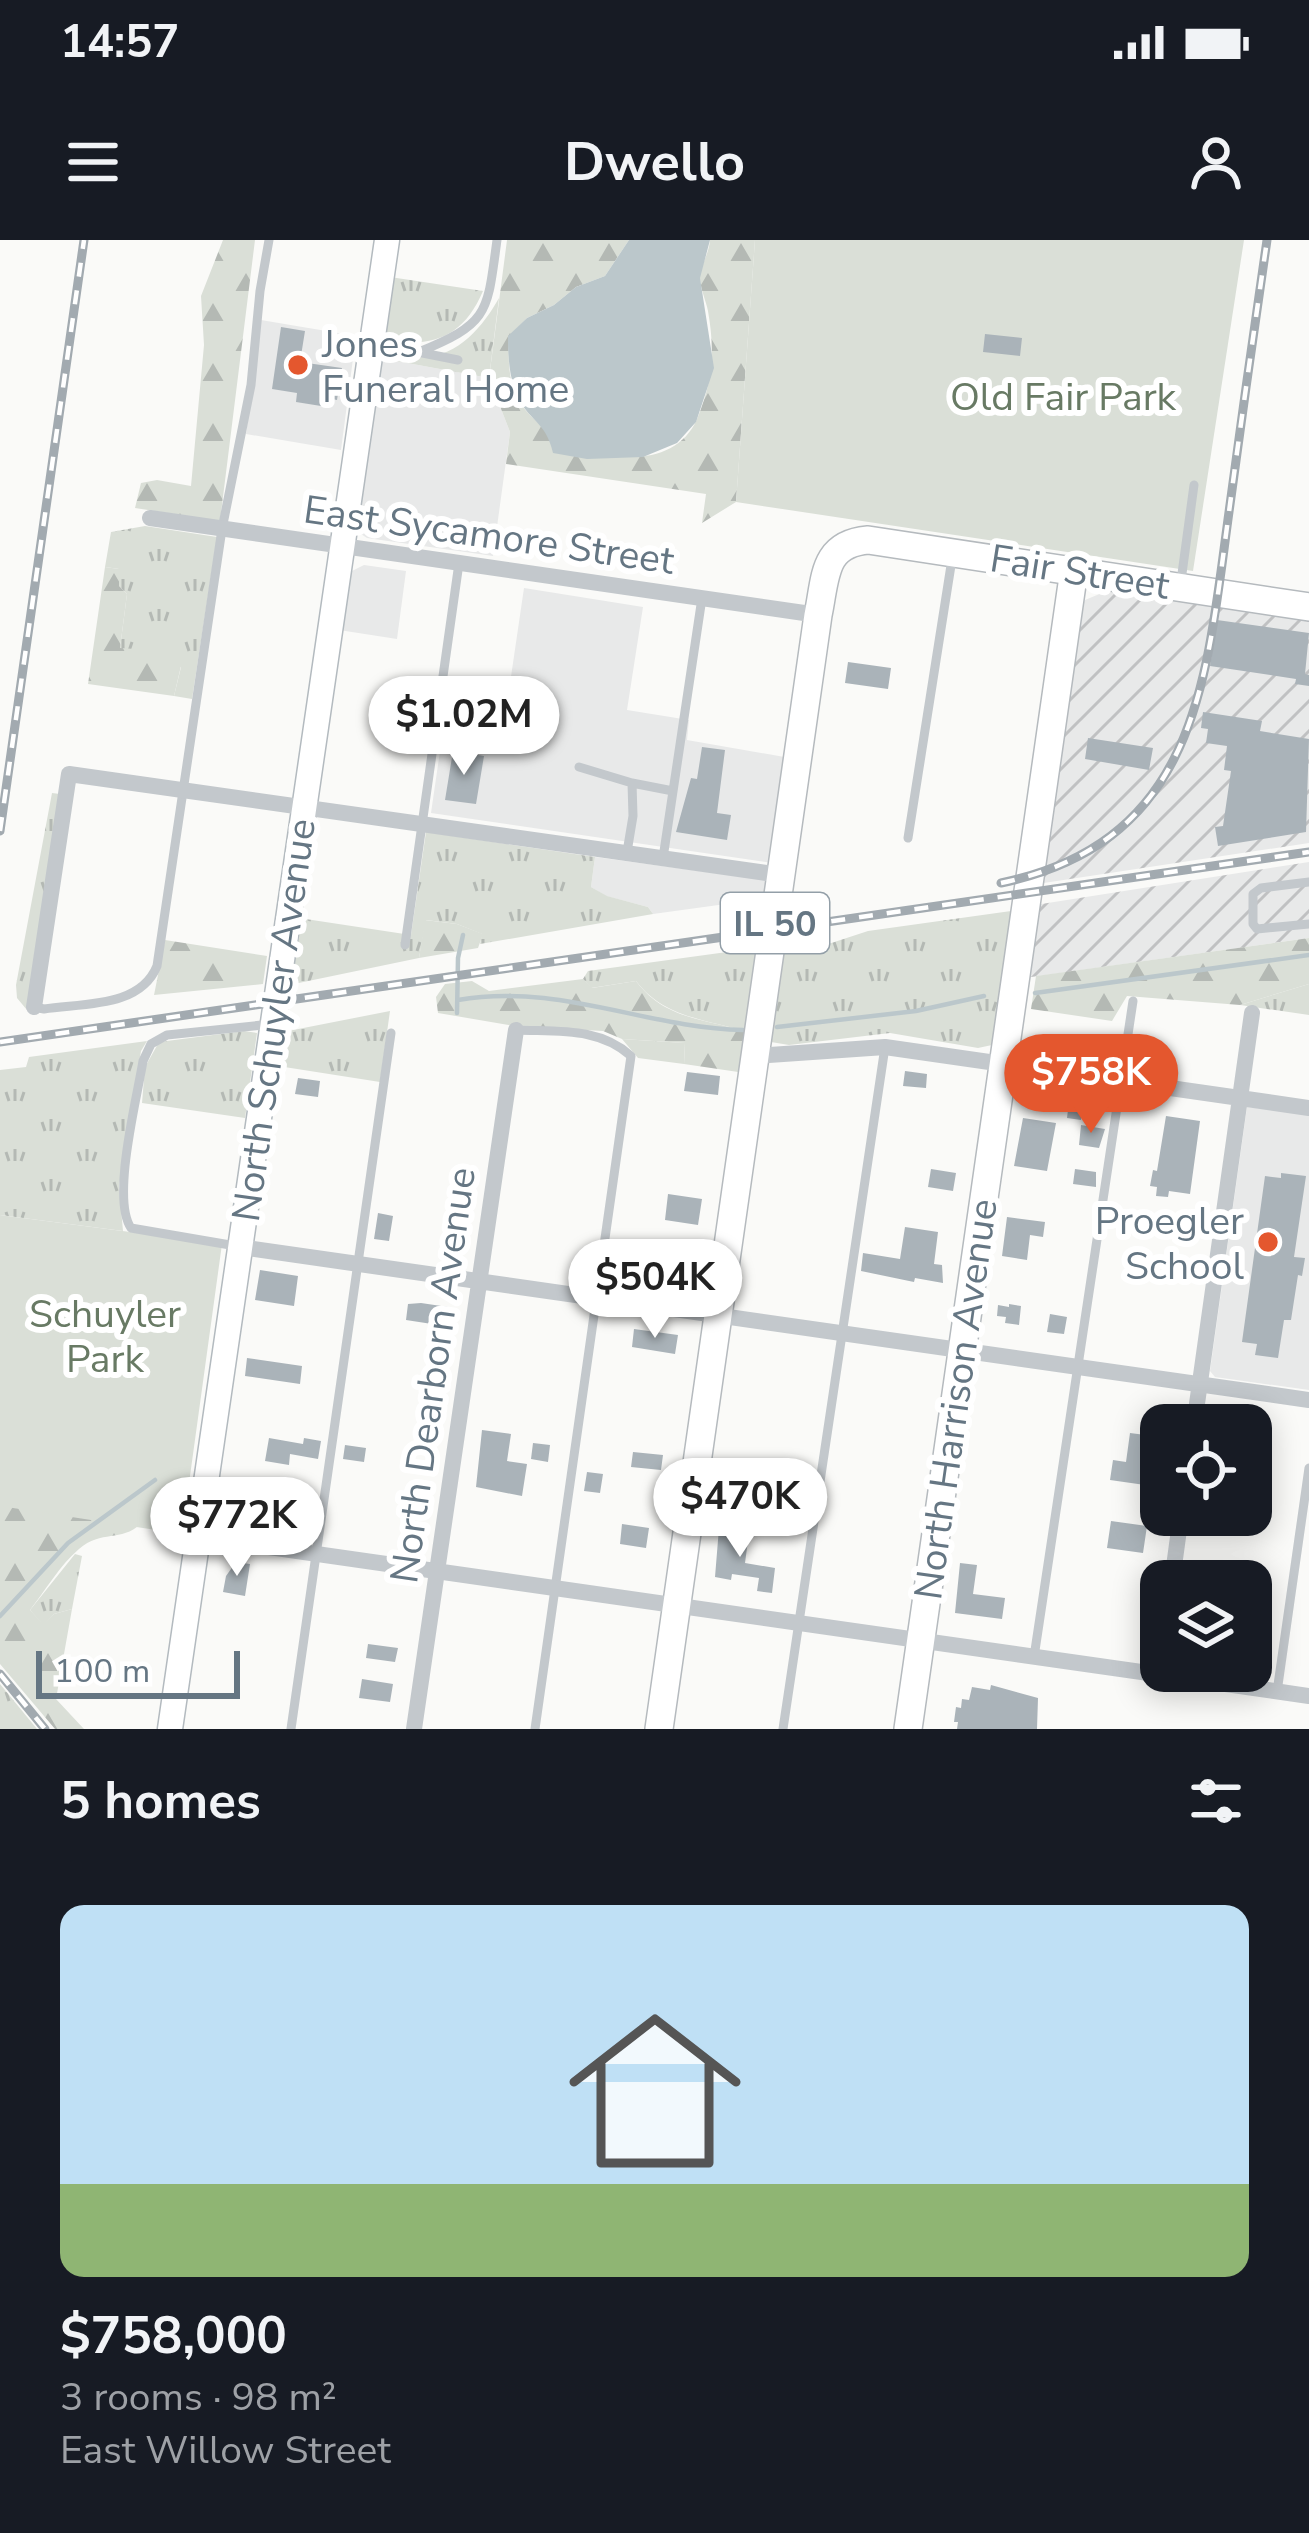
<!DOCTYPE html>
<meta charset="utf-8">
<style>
:root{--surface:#171b24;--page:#242831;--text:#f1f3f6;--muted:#9ea1a6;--accent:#e4572e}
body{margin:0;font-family:"Nunito Sans",sans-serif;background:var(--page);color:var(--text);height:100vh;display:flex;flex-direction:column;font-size:45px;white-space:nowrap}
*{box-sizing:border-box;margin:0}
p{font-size:39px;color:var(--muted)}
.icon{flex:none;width:66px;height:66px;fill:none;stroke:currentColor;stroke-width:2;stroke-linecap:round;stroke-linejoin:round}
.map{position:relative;height:1489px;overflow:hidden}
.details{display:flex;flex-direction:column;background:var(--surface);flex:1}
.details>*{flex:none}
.controls{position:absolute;left:1140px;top:1164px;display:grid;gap:24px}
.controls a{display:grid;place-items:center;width:132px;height:132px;border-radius:24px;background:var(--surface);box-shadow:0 6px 30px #0003;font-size:60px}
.scale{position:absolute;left:36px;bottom:30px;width:204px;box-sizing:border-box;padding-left:12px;border:6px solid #657683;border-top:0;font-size:33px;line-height:42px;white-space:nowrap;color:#657683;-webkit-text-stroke:9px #fff;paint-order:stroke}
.price{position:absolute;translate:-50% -102px;padding:0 27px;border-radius:42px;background:#fff;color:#222;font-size:39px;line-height:78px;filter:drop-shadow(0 3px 6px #0008)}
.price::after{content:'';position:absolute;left:50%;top:72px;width:36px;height:27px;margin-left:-18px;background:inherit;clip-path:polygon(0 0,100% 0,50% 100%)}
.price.active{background:var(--accent);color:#fff}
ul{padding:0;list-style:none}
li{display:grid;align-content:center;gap:24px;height:636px;padding:0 60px}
li span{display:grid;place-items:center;height:372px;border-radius:24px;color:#555}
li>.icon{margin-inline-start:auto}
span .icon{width:216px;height:216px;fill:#fffc;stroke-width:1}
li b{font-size:51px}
h2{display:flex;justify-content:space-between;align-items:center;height:144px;padding:0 60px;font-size:51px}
.status{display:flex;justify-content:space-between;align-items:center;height:84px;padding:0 60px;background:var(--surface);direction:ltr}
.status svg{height:33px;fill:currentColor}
header{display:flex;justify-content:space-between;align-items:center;height:156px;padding:0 60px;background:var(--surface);font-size:54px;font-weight:700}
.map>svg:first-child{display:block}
</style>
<div class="status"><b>14:57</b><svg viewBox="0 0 49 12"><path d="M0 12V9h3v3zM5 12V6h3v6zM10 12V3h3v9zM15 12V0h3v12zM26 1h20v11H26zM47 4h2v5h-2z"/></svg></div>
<header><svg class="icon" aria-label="menu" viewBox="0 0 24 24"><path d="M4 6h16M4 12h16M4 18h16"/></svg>Dwello<svg class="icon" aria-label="person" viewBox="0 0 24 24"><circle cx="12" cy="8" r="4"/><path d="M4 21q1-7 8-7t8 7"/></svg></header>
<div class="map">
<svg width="1309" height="1489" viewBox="0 0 1309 1489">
<defs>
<pattern id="industrial-furrows" width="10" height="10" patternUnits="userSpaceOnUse" patternTransform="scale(3)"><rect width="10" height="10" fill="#e8e9e9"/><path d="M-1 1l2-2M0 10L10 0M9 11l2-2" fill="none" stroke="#c0c1c2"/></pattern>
<pattern id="grass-tufts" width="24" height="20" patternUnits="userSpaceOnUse" patternTransform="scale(3)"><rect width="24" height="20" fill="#dadfd7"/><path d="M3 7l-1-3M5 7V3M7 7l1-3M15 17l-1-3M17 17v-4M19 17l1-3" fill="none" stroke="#b4b9b4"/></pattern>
<pattern id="forest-firs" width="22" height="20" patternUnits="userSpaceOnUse" patternTransform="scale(3)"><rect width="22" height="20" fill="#dadfd7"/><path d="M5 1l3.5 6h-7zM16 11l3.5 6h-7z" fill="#b4b9b4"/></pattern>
</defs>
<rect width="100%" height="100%" fill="#fafaf8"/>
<!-- built -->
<path fill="#e8e9e9" d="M261,80L356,96L341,210L246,194Z
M380,118L489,138L510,192L493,316L367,298L358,292Z
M364,325L406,331L397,399L339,390L348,333Z
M524,348L643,367L627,470L689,480L687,500L790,518L773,623L431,573L449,449L508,457Z
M595,617L766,640L769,658L653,674L648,667L606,656L591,647Z
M1247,867L1309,874V1150L1215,1137L1210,1131Z"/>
<!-- industrial -->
<path fill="url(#industrial-furrows)" d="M1109,350L1309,375V603L1037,644L1077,371L1085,360Z
M1309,622V698L1024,738L1035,665Z"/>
<!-- grass -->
<path fill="url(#grass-tufts)" d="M390,37L483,51C463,98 431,109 382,99Z
M499,58L489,138L380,118L383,113C398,112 409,116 423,117C458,117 484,85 499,58Z
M145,286L217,297L192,459L174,456L181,427L120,408L127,354L119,346V329L105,327L111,292Z
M52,553L60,554L27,770L17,758L16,745Z
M426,592L595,617L591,647L607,656L648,667L653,674L480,704L482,694L457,684L426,680L419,718L289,745L299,678L411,695Z
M1011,671L992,805L978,808L890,793L789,805L771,802L781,706L796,702L810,710L868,691Z
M749,709H762L750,793C708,779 665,779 636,741L591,748L583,739L588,731Z
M1309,744V775L1240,765Z
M390,771L380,842L278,826L283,792Z
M244,791L257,793L245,878L142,863L145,827L159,802Z
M622,799L685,803L684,824L638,818Z
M147,801L141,811L119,947L123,991L0,975V830L26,827L29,817Z
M75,1314L82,1316L72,1369L54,1374L43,1385L30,1370Z
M0,1444L37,1489H0Z"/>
<!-- forest -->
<path fill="url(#forest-firs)" d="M223,0H255L220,281L135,268L141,243L157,240L191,246L204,105L201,56Z
M507,0H629L605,36L576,47L554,65L527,78L509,96C508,116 508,141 518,159C547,212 667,248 697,179C713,141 715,111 708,71C706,60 699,46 700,35C702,23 709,13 710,0H755L736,262L702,283L706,254L506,224L510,192L489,138Z
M105,327L119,329V346L127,354L120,408L165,411L181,426L174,456L88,444Z
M425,680L457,684L483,694L478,708L419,718Z
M1309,698V744L1240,765L1127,756L1112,781L1031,769L1036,736Z
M165,700L267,716L263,744L154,755Z
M583,739L592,748L636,741C666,781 706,778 750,793L745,833L684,824L685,803L622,799L603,791L515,786L438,773L436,757L445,744L472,741L489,751Z
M0,1188L152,1270C128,1308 106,1286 79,1309C60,1325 45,1351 30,1370L43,1384L54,1374L72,1369L56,1459L84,1489H55L0,1424Z"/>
<!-- park -->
<path fill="#dadfd7" d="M755,0H1244L1193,331L736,262Z
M0,975L222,1004L182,1294L0,1266Z"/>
<!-- water -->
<path fill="#bbc7cb" d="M629,0H710L700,38L714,128L696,182L677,203L643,217L587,219L553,213C546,181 528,181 517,155C509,137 508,116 508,96L527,78L554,65L576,47L605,36Z"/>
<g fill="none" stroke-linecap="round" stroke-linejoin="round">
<!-- stream -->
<path stroke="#bbc7cb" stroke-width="4.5" d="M1035,753L1309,715
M458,760C557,742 646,788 743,790
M457,773L458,718L463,695
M777,787L916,771L984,756
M0,1376L68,1303L155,1240"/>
</g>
<!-- building -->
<path fill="#aab3b9" d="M281,87L305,91L300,122L342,128L337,160L322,157L321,166L296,162L297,153L272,149Z
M985,94L1022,98L1020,116L983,112Z
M1217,380L1309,393L1305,434L1309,435V446L1295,444L1296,439L1210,426Z
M848,422L891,428L888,449L845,443Z
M1203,472L1262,481L1260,491L1309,499L1306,592L1218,606L1215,587L1223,586L1231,531L1224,530L1227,506L1206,503L1208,489L1201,488Z
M1088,498L1153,508L1149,530L1085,519Z
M702,507L725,510L717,573L731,575L727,600L676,592L691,538L697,539Z
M453,511L484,516L476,564L445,560Z
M905,831L927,834L926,848L903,846Z
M687,832L720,836L718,855L684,851Z
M298,838L320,841L318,857L295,854Z
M1070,854L1084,856L1081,880L1067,878Z
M1166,876L1200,881L1190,954L1169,951L1168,957L1156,956L1157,947L1150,946L1153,930L1157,931Z
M1023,878L1056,883L1047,931L1014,926Z
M1081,885L1105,889L1099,908L1079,905Z
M931,929L956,933L953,951L928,947Z
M1075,929L1096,932V947L1073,944Z
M1281,933L1306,936L1294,1017L1305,1018L1302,1036L1298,1035L1291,1080H1284L1278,1118L1255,1115L1257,1104L1242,1102L1265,936L1281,938Z
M668,954L702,959L698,985L665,980Z
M378,973L393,976L389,1001L374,999Z
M1007,977L1045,982L1043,997L1030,995L1027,1020L1002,1016Z
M905,987L938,992L934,1024L942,1025L943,1043L915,1038L914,1042L861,1031L863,1013L900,1019Z
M260,1030L298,1036L294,1066L255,1060Z
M421,1063L448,1067L445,1086L406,1080L408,1064Z
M1009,1064L1021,1066L1019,1085L1005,1083L1006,1077L997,1076L998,1065L1009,1067Z
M1050,1074L1067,1077L1064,1094L1047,1092Z
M634,1089L678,1095L675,1114L632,1107Z
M247,1118L302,1126L300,1144L245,1136Z
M482,1190L511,1194L507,1221L527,1224L522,1256L476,1247Z
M1130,1193L1161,1197L1152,1246L1110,1240L1113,1220L1126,1222Z
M269,1198L303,1204L304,1198L321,1201L318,1219L290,1214L289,1225L265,1221Z
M533,1203L550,1205L548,1222L531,1219Z
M345,1205L366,1208L364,1222L343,1219Z
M633,1212L663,1215L661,1230L631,1227Z
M587,1232L603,1234L600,1253L584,1251Z
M1111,1281L1147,1286L1143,1313L1107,1308Z
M622,1284L649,1288L646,1308L620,1304Z
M719,1288L749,1293L745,1323L775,1328L772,1353L757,1351L759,1338L732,1334L731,1340L715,1337Z
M236,1322L250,1324L245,1356L223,1352L226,1336Z
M960,1323L977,1325L973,1354L1005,1358L1002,1379L955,1373Z
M368,1404L398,1408L395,1422L366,1418Z
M362,1439L393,1444L390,1462L359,1458Z
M991,1445L1038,1458L1037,1489H957L958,1482H954L956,1467L961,1468L962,1459L969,1460L972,1447L990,1450Z"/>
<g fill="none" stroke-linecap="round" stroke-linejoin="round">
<defs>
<path id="secondary" d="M170,1489L387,0"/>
<path id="primary" d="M659,1489L818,375C826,338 822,304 868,300L1309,367
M908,1489L1074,330"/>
</defs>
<!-- secondary casing -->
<use href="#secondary" stroke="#b3babf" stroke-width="27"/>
<!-- primary casing -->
<use href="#primary" stroke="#b5babe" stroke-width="30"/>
<!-- lane -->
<path stroke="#c3c8cc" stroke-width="9" d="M377,104L458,120
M419,112C490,83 487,73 497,0
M1181,341L1194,245
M579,527L632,543L633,576L627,612
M632,543L673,551
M908,598L952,319
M663,618L702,358
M1309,642L1261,648L1253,654V684L1257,689L1309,684
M405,705L459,323
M34,767L44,769C83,763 140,768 157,726L222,289L251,145L260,51L269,0
M516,790C558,792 599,787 631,816L535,1489
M236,1006L131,988C111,959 137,858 143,821L151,804L167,795L272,784
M1034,1417L1133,761
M1277,1452L1309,1228
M291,1489L391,793
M783,1489L885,807"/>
<!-- street -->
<path stroke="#c3c8cc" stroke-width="16" d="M150,278L818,375
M34,767L69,534L781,635
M755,816L885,807L1309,868
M240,1007L1309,1160
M1194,1185L1252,773
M198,1297L1309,1456
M1172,1341L1181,1275
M1158,1434L1161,1416
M414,1489L516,790"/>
<!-- secondary -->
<use href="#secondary" stroke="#fff" stroke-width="24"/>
<!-- primary -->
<use href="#primary" stroke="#fff" stroke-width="27"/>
<defs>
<path id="rail" d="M0,591L84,0
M1001,643C1200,601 1206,438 1229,272C1241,181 1254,91 1267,0
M0,802L1309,612
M0,1434L45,1489"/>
</defs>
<!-- rail casing -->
<use href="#rail" stroke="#a2aab0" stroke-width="9"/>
<!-- rail -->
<use href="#rail" stroke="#fff" stroke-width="4.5" stroke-dasharray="14" stroke-linecap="butt"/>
</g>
<!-- markers -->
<g fill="#e4572e" stroke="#fff" stroke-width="4.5">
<circle cx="298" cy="125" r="12"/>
<circle cx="1268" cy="1002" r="12"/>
</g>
<g text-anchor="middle" stroke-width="12" stroke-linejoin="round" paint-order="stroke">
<!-- shield labels -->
<rect fill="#fff" stroke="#939fa8" stroke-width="3" x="721" y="653" width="108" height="60" rx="9"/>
<g font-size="36" font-weight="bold" fill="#657683">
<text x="775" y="696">IL 50</text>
</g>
<!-- poi labels -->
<g font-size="39" fill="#657683" stroke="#fff" text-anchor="start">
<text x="322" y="117">Jones<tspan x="322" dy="45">Funeral Home</tspan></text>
<text x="1244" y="994" text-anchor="end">Proegler<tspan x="1244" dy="45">School</tspan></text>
</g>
<!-- park labels -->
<g font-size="39" fill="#687a64" stroke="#fff">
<text x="1063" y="170">Old Fair Park</text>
<text x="105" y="1087">Schuyler<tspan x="105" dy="45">Park</tspan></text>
</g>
<!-- street labels -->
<g font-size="39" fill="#657683" stroke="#fff">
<text transform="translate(489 294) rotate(8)" y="14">East Sycamore Street</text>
<text transform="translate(1080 331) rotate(9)" y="14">Fair Street</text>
<text transform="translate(273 780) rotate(-82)" y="14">North Schuyler Avenue</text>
<text transform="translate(432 1135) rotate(-82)" y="14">North Dearborn Avenue</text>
<text transform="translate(955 1159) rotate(-82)" y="14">North Harrison Avenue</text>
</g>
</g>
</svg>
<div class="controls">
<a><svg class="icon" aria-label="locate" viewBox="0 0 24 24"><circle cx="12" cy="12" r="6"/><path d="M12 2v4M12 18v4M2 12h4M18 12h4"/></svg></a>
<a><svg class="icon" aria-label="layers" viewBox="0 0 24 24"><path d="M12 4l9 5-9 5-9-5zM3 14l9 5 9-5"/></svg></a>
</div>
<div class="scale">100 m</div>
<b class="price" style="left:464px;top:538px">$1.02M</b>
<b class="price active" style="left:1091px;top:896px">$758K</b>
<b class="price" style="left:655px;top:1101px">$504K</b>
<b class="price" style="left:740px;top:1320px">$470K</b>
<b class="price" style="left:237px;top:1339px">$772K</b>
</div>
<section class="details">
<h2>5 homes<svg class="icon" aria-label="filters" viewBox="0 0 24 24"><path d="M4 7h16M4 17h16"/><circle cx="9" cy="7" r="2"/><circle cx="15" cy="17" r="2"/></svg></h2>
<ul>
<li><span style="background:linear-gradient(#bfe0f5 75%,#8fb573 0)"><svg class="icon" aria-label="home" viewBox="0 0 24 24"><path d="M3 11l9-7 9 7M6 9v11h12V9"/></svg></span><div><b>$758,000</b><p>3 rooms · 98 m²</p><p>East Willow Street</p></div></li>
</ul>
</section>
